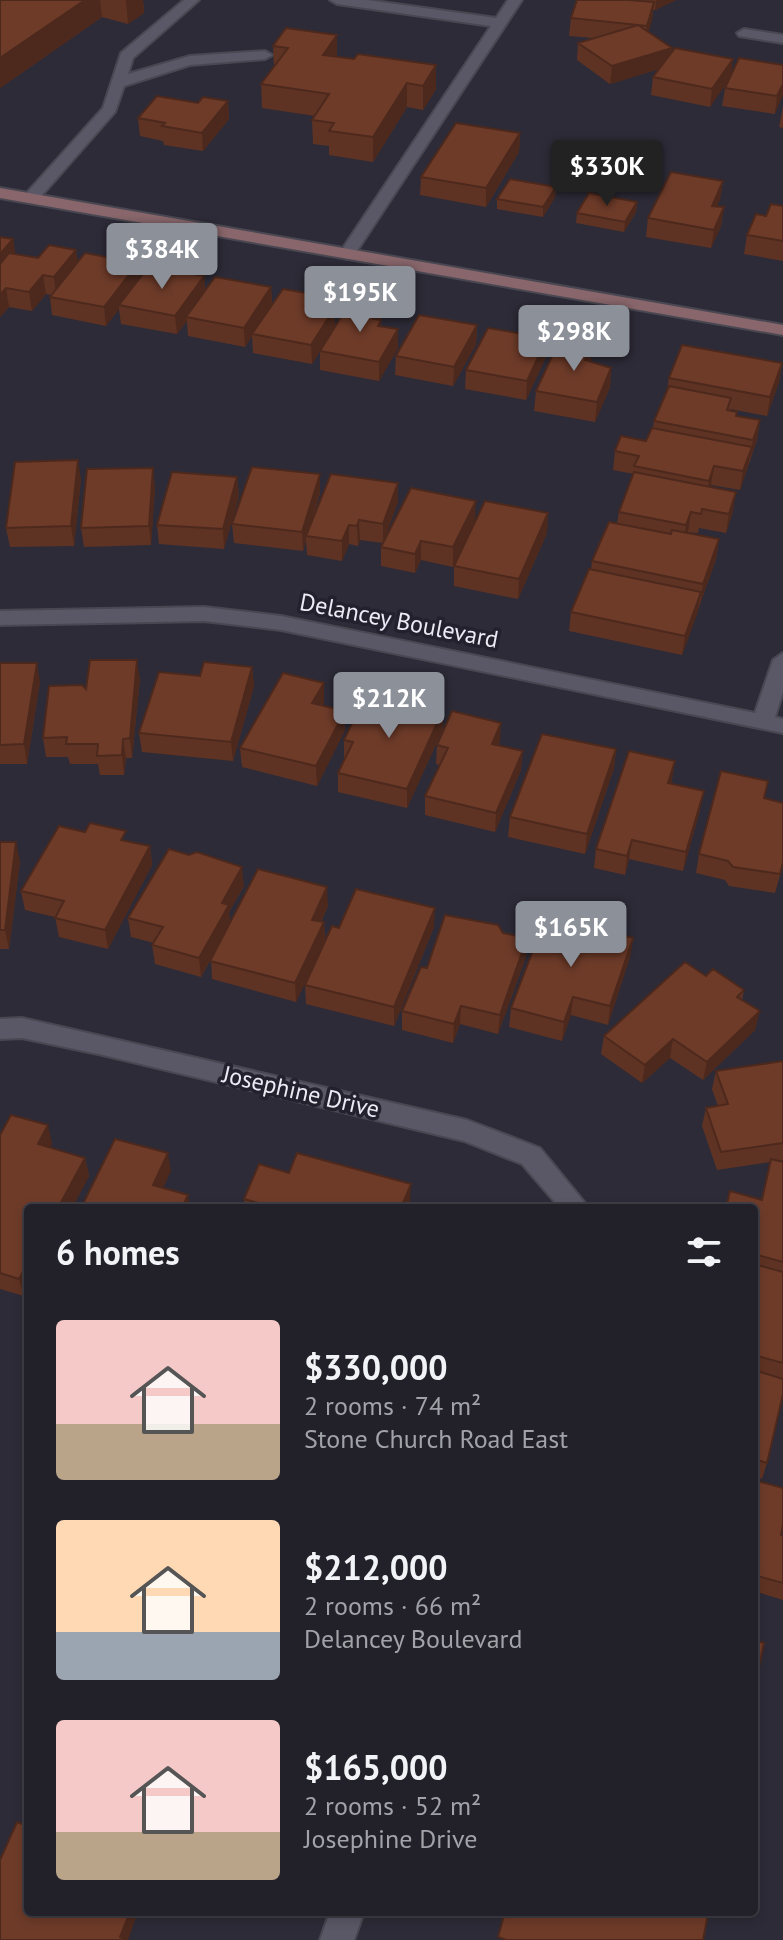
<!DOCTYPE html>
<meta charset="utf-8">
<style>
:root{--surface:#222029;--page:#2a2831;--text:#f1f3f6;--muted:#a2a3a8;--line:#3f3e46;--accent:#8c9099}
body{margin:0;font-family:"PT Sans",sans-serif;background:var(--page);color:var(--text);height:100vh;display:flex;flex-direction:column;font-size:30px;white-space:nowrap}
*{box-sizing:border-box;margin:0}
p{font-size:26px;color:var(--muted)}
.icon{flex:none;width:44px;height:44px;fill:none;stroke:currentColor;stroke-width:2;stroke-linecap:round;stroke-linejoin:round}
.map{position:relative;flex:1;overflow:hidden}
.details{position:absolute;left:24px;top:1204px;width:734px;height:712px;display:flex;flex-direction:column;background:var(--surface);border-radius:8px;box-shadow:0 4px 12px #0003,0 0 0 2px var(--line)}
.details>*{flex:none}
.price{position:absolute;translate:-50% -68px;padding:0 18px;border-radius:8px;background:var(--accent);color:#fff;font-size:26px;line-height:52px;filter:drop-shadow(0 2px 4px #0008)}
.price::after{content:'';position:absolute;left:50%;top:48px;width:24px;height:18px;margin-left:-12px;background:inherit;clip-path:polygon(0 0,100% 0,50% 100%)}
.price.current{background:#222;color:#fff}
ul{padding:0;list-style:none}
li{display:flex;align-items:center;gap:24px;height:200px;padding:0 32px}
li span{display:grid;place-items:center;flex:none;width:224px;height:160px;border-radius:8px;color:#555}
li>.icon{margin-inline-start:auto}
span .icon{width:96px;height:96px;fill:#fffc;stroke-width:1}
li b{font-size:34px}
h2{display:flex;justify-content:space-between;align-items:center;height:96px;padding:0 32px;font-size:34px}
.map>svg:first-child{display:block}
</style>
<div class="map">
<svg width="783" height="1940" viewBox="0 0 783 1940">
<rect width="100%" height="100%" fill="#2d2b37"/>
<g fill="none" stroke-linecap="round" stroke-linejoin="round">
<defs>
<path id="service" d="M184,0H199L133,58L128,74L190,56L265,51L272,55L265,59L190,65L124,86L115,112L36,202H24V196L103,108L121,53Z
M330,0H367L496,18L508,0H522L355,254L347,259L339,254L491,26L337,4Z"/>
<path id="minor" d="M744,29L783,35V43L739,36L737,33Z
M204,607L281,616L755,713L773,660L783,653V692L775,717L783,719V733L281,630L204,621L0,625V611Z
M22,1018L467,1120L540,1148L589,1208H560L522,1164L464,1141L103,1055L22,1038L0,1039V1019Z
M330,1912H364L354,1940H320Z"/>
<path id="secondary" d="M0,188L783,325V335L0,198Z"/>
</defs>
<!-- service casing -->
<use href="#service" stroke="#494751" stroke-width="4"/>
<!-- minor casing -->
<use href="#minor" stroke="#494751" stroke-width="4"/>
<!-- secondary casing -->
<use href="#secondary" stroke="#494751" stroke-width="4"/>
<!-- service -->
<use href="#service" fill="#5a5866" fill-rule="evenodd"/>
<!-- minor -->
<use href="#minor" fill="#5a5866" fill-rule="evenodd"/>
<!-- secondary -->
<use href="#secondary" fill="#88666b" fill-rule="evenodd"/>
</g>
<!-- wall -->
<path fill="#5f3323" d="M0,0H143L144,13L128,24L102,17L0,88Z
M577,0H676L655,10H653L652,20L648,32L672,48L671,53L731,75L783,65L775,114L722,106L725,88L729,79L710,107L651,95L653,77L659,69L610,84L577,60L578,43L593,38L569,36L571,18Z
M337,35V57L436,89L423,110L407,107L373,162L329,155V146L313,144L312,120L315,116L262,108L261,84L274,67L273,46Z
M228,101L229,119L203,151L164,145L163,141L140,136L138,118L198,103Z
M783,106V128L779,127Z
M520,133L519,152L486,207L420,195L421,177Z
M723,181L720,199L717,206L724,207L721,226L711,248L646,237L648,218Z
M556,187L555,197L543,217L497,209V199Z
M637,202L636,212L624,232L576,223L577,213Z
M783,206V261L744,254L747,235L766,216Z
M0,237L13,239L15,254L78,262L138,263L140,277L206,291L271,287L272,305L312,294L313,304L334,309L335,327L381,326L398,348L379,381L320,370V351L312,364L253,353L252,336L245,347L188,336L187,321L177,334L121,324L119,309L106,326L52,315L50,297L51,295L46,294L32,311L9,307L0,317Z
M477,325L476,344L453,386L395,375L396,356Z
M546,357L526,400L465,389L466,370Z
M591,362L611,368L610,387L595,422L534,411L536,391Z
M782,363L779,382L767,416L730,409L737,416L760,420L757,440L740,490L711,485V487L733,511L726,533L699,528L698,533L688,532V533L719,539L716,559L682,655L569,631L571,612L591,570L592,561L617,523L619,512L634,474L613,470L615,451L646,441L653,428L654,421L667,390L669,378Z
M320,474V493L312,522L398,502L383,543L360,540L358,546L349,544L342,561L307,555L306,540L303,551L234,543L232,524Z
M237,477L239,496L224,549L159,544L157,525Z
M81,479L74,546L10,547L6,528Z
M155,487L151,545L84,547L81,528Z
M548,513L547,533L518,599L454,586V566Z
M475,520L453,567L421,560L415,573L381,566V547Z
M0,663L40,682L27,764H0Z
M252,667L254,686L233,761L142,752L139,733L200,676Z
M140,679L132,758H126L124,775H100L98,764H70L68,757H46L43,738L86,689Z
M324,702L323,705L345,730L317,786L242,767L240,748Z
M443,729L407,808L338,792V773L344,759V740Z
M500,742L498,745L521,770L495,832L425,815V796L440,765L436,764L437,745Z
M616,749L614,768L585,854L508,837L510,817Z
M675,761L671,784L700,810L683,871L629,859L625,875L594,868L596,849Z
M765,799L783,865L775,893L729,886L725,880L696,873L699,854Z
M127,841L150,846L152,865L108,949L59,937L55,917L25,910L21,891Z
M0,842L20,861L9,949H0Z
M244,886L229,912L230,922L328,906L321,922H324L325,941L296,1002L212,979L211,959L201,977L155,964L152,945L154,943L131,937L128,918Z
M434,927L394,1026L306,1004L305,985L339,928Z
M503,933L527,938L526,957L498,1034L460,1024L453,1043L402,1030V1011L427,968Z
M633,938L630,957L608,1025L571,1015L562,1041L509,1027L511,1008Z
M706,976L744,990L742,1000L755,1030L703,1080L670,1058L642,1083L601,1054L604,1036Z
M783,1061V1160L780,1161L783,1162V1393L767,1463L762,1479L754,1476V1208L761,1200L770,1162L717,1170L702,1126L706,1108L718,1106L712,1089L716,1071Z
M0,1135L52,1144L50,1147L85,1158L89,1176L72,1208H28L24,1296L0,1289Z
M289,1173L410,1202L408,1208H245L244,1199Z
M754,1480L781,1535L783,1536V1600L754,1591Z"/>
<!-- shaded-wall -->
<path fill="#4d291d" d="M85,0H100L102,17L0,88V58Z
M126,0H143L144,13L128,24Z
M656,0H676L655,10Z
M654,2L652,20L645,43L647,26Z
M337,35V59L323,55Z
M672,48L670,66L610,84L612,66Z
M733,59L731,77L710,107L712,89Z
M436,65V89L423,110V86Z
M407,83V107L373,162V137Z
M783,84V95L775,114L777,96Z
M228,101L229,119L203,151L202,133Z
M520,133L519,152L486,207V188Z
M723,181L720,199L710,224L712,206Z
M556,187L555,197L543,217V207Z
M637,202L636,212L624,232L625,222Z
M724,207L721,226L711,248L714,230Z
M13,239L16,258L0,276V254Z
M76,250L79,268L56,296L54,277Z
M138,263L141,282L119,305V309L106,326L104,307Z
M43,275L46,294L32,311L29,292Z
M204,276L206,294L186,317L187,321L177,334L175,316Z
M271,287L272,306L252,334V336L245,347L244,328Z
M6,288L9,307L0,317V295Z
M312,294L313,313L306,303Z
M381,307V339L373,319Z
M334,309L335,328L312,364L311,345Z
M477,325L476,344L453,386L454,367Z
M398,329V348L379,381V362Z
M547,338L546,357L526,400L527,381Z
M592,345L591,364L585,360Z
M782,363L779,382L767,416L770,397Z
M611,368L610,387L595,422L597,402Z
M760,420L757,440L750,459L753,440Z
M752,447L748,466L740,490L743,471Z
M78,460L81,479L74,546L71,526Z
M714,466L711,485L706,500L709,481Z
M153,468L155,487L151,545L149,526Z
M320,474V493L307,536H306V540L303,551L302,532Z
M237,477L239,496L224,549L223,529Z
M398,483V502L383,543V524Z
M736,492L733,511L726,533L729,514Z
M476,501L475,520L453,567V547Z
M691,512L688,532L683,545L686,525Z
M548,513L547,533L518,599L519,579Z
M359,520L360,540L358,546L357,526Z
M349,525V544L342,561V541Z
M719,539L716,559L700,604L703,584Z
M421,541V560L415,573V554Z
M701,592L698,612L682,655L685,636Z
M137,660L140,679L132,758L130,738Z
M37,663L40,682L27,764L24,744Z
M252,667L254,686L233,761L231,742Z
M324,683V702L313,722L312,703Z
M443,710V729L407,808V789Z
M345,711V730L317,786L316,766Z
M501,723L500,742L491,763L492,744Z
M123,739L126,758L124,775L122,755Z
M616,749L614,768L585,854L587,834Z
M523,751L521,770L495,832L496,813Z
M675,761L672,780L665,802L668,783Z
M704,791L700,810L683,871L686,852Z
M632,840L629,859L625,875L627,856Z
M16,842L20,861L9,949L5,930Z
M150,846L152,865L108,949L105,930Z
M242,867L244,886L229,912L230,923L201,977L199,958L222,903Z
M327,887L328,906L312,939V920Z
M435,908L434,927L394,1026V1007Z
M324,922L325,941L296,1002L295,983Z
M527,938L526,957L498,1034L500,1015Z
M633,938L630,957L608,1025L610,1006Z
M573,997L571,1015L562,1041L564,1022Z
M461,1006L460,1024L453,1043L454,1024Z
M760,1011L755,1030L703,1080L707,1062Z
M673,1039L670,1058L642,1083L645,1065Z
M48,1125L52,1144L42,1162L38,1144Z
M168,1153L171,1171L156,1203L153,1185Z
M85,1158L89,1176L72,1208H58Z
M411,1184L410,1202L408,1208H401Z
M188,1195L190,1208H182Z
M28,1263V1289L24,1296L19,1279Z
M130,1912H138L128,1940L120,1937Z"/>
<!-- building -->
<path fill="#6e3b29" stroke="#4d291d" stroke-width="2" d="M0,0H85L0,58Z
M577,0H628L654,2L647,26L571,18Z
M638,25L672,48L612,66L578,43Z
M286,28L337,35L323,55L354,59L358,54L436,65L423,86L407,83L373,137L329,131L334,123L312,120L329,94L261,84L288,48L273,46Z
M675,48L733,59L712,89L653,77Z
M739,58L783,65V84L777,96L725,88Z
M157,96L198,103L203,97L228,101L202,133L162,126L165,123L138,118Z
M456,123L520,133L486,188L421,177Z
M671,172L723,181L712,206L724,207L714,230L648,218Z
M510,179L556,187L543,207L497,199Z
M589,193L637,202L625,222L577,213Z
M771,204L783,206V241L747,235L756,214L766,216Z
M0,237L13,239L0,254Z
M49,245L76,250L54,277L43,275L29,292L6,288L0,295V264L9,253L38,258Z
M85,253L138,263L104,307L50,297Z
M149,266L204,276L175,316L119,305Z
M215,277L271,287L244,328L186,317Z
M283,289L312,294L306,303L334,309L311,345L252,334Z
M351,301L381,307L373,319L381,320L378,326L398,329L379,362L320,351Z
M419,315L477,325L454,367L396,356Z
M488,328L547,338L527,381L466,370Z
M560,339L592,345L585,360L611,368L597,402L536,391Z
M682,345L782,363L770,397L669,378Z
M669,386L731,398L727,410L737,412L736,416L760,420L753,440L654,421Z
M652,428L752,447L743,471L714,466L709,481L634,466L639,456L615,451L621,436L646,441Z
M78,460L71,526L6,528L15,462Z
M252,467L320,474L302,532L232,524Z
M153,468L149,526L81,528L87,469Z
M172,472L237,477L223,529L157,525Z
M634,472L736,492L729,514L702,509L701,514L691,512L686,525L619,512Z
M331,474L398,483L383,524L359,520L357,526L349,525L342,541L306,536Z
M411,488L476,501L453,547L421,541L415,554L381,547Z
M485,501L548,513L519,579L454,566Z
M609,522L671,534L672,530L719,539L703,584L592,561Z
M589,569L701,592L685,636L571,612Z
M90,660H137L130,738L123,739L122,755L97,756L98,744H66L67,737L43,738L49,686L82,685L86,689Z
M204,662L252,667L231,742L139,733L159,672L200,676Z
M0,663H37L24,744L0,745Z
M283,673L324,683L312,703L345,711L316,766L240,748Z
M367,692L443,710L407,789L338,773L353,742L344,740Z
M452,711L501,723L492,744L523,751L496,813L425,796L448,748L437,745Z
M542,734L616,749L587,834L510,817Z
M629,751L675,761L668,783L704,791L686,852L632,840L627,856L596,849Z
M721,771L768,781L764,798L783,803V862L780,874L733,867L728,861L699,854Z
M90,823L126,831L121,840L150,846L105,930L55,918L64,901L21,891L59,826L85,832Z
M0,842H16L5,930H0Z
M169,849L189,855L197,852L242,867L222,903L229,905L199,958L152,945L163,927L128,918Z
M258,869L327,887L312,920L324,922L295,983L210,961Z
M356,889L435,908L394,1007L305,985L332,926L339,928Z
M445,915L498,925L503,933L527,938L500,1015L461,1006L454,1024L402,1011L421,967L427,968Z
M546,916L633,938L610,1006L573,997L564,1022L511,1008Z
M685,962L706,976L713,969L744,990L737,997L760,1011L707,1062L673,1039L645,1065L604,1036Z
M783,1061V1143L721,1152L706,1108L728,1104L716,1071Z
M11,1115L48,1125L38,1144L85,1158L58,1208H28V1263L19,1279L0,1273V1135Z
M115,1139L168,1153L153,1185L188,1195L182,1208H81Z
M297,1153L411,1184L401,1208H276L244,1199L259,1164L289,1173Z
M771,1159L783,1162V1262L754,1254V1208H726L730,1191L762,1200Z
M754,1264L783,1272V1363L754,1355Z
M754,1370L783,1379V1394L767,1463L754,1459Z
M754,1480L783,1488V1524L781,1535L783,1536V1583L754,1575Z
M754,1640L764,1643L754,1691Z
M28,1795V1806L24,1804Z
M17,1822L28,1826V1912H130L120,1937L127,1940H0V1860Z
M505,1912H704L708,1914L703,1940H506L498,1937Z"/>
<g text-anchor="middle" stroke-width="7" stroke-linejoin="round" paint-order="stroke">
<!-- street labels -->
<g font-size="24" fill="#ecebf4" stroke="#23212d">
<text transform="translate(399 621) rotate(11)" y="8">Delancey Boulevard</text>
<text transform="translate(301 1092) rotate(13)" y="8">Josephine Drive</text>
</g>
</g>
</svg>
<b class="price current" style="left:607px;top:208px">$330K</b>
<b class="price" style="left:162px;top:291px">$384K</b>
<b class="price" style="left:360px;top:334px">$195K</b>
<b class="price" style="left:574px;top:373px">$298K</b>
<b class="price" style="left:389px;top:740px">$212K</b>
<b class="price" style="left:571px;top:969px">$165K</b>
<section class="details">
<h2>6 homes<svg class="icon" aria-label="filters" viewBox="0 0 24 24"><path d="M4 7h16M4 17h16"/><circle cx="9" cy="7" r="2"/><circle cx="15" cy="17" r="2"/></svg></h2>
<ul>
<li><span style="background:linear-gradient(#f6c9c9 65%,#b9a48a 0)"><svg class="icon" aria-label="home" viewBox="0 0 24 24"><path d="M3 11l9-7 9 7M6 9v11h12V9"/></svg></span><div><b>$330,000</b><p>2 rooms · 74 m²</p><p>Stone Church Road East</p></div></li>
<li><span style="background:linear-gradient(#ffd9b3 70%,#9aa5b1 0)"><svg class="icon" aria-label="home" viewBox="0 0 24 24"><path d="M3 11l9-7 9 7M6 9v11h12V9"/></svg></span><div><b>$212,000</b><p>2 rooms · 66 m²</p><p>Delancey Boulevard</p></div></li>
<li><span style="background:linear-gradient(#f6c9c9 70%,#b9a48a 0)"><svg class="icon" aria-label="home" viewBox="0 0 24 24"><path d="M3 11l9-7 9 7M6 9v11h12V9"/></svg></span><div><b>$165,000</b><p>2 rooms · 52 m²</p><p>Josephine Drive</p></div></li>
</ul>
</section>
</div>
